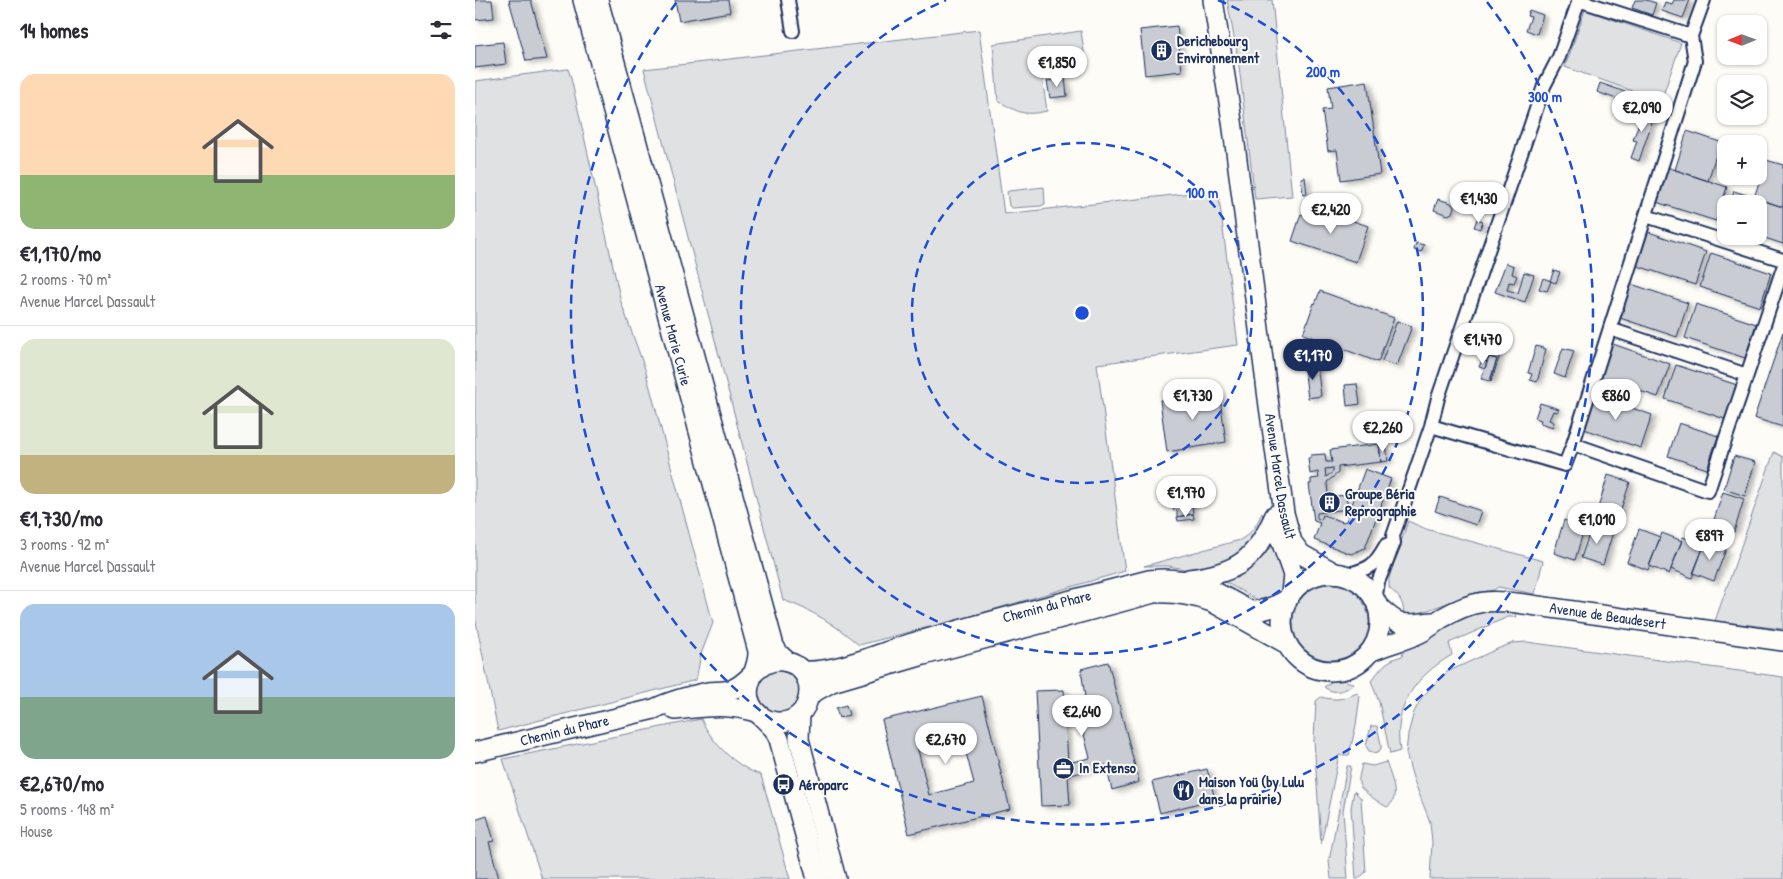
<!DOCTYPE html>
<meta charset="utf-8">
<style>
:root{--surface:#fff;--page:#f7f7f7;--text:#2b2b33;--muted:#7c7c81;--line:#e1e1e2;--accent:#1b2f5e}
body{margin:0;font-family:"Patrick Hand",sans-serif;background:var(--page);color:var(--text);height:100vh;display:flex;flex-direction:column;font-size:19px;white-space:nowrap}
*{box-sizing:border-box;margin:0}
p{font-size:16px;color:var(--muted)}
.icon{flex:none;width:28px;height:28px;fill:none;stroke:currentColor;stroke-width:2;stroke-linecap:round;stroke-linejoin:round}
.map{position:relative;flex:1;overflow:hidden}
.drawer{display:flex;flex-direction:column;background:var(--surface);width:475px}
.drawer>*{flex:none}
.needle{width:32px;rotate:269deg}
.controls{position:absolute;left:1242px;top:15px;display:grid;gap:10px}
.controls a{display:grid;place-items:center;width:50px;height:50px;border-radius:10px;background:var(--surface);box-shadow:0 1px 4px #0004;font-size:25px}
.price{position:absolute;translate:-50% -42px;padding:0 11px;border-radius:18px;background:#fff;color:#222;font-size:16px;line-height:32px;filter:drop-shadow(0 1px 2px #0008)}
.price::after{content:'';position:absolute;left:50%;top:30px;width:15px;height:11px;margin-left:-8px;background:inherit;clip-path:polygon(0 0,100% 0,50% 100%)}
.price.on{background:var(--accent);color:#fff}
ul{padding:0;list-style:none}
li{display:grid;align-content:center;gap:10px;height:265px;padding:0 20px}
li+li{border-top:1px solid var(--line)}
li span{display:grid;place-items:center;height:155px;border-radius:15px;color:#555}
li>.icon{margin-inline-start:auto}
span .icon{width:90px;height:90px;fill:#fffc;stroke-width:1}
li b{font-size:21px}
h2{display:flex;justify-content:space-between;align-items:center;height:60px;padding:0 20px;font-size:21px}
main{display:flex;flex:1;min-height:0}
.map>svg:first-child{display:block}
</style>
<main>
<section class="drawer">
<h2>14 homes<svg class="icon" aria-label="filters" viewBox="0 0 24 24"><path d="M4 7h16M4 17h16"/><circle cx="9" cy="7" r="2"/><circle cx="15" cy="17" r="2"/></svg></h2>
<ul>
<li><span style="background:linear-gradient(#ffd9b3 65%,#8fb573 0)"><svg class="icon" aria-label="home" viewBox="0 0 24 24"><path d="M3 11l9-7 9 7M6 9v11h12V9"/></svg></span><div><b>€1,170/mo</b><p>2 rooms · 70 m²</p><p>Avenue Marcel Dassault</p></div></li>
<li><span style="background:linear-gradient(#dfe7d0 75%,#c2b280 0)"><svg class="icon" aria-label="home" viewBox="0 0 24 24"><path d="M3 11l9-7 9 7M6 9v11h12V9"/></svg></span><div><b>€1,730/mo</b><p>3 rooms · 92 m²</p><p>Avenue Marcel Dassault</p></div></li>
<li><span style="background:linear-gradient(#a9c7e8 60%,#7fa58c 0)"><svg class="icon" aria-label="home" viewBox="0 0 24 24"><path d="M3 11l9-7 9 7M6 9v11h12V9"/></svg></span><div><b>€2,670/mo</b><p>5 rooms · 148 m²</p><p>House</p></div></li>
</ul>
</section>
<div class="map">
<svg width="1308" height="879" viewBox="0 0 1308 879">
<defs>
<filter id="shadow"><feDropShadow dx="4.5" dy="2.5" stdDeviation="2.5" flood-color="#0004"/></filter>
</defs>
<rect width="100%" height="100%" fill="#fdfcf7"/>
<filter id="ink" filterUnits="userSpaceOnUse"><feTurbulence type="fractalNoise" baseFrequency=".02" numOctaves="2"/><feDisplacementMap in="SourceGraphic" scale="10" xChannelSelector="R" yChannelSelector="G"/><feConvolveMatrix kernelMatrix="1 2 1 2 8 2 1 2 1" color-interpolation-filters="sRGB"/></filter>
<g filter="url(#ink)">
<!-- green -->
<path fill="#e0e1e3" stroke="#7e88a0" d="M752,0H797L817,196L780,199L763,58Z
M1110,10L1206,43L1186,101L1090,67Z
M504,30L529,214L743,190L763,345L622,364L650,571L493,617L384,645C358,623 340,612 308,600L169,69Z
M606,31L611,65L566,70L572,111C548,116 545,113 523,101L518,44Z
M93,69L96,78L146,302L170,369L238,623L226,654L221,680L23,731L0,617V81Z
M569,187L570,204L566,206L537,208L534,206L532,192L534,191Z
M1299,452L1308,457V629L1240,621Z
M787,512L790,530L774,554L727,573L694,566H669L765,540C777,533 782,525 787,512Z
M933,521L951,529L1068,561L1060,594L1023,587L1019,590L1000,593L942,614L935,616L929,614C928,601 924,596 914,588V578Z
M796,540C804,558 817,578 803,596L786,600L781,599L748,581L746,584L737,580Z
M818 622a38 38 0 1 1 76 0a38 38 0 1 1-76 0Z
M1037,607L1042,617H1033L974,643L977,655C939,677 918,707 925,751L915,754L904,702L896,681C907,668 909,661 927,656L930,645L996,612Z
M1052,642L1308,677V879H955L957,842L955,822L938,778L931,753L933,734L939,712L947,697L972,672L1022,649L1038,643Z
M282 692a21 21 0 1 1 42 0a21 21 0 1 1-42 0Z
M859,680H869L879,684C870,691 859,695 849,687Z
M882,693L885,696L881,725L874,755H864L846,844L839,740L841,701L846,697C860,701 869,699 882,693Z
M226,719C237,743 261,767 286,775L315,879H67L28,759Z
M896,726H902L906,744V749L901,753L894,751L891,746Z
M911,762C915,775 927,799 912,807C906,804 886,791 884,784C883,777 886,770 887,764L898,766Z
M872,766H876L868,811L873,879H856L854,861Z
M879,791L886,798L891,872L883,879H881L876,808Z"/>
<!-- building -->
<path fill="#c9ccd3" stroke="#1b2f5e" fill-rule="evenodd" filter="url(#shadow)" d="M0,0H17L19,18L0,20Z
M34,0H56L72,59L51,61Z
M200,0H253L255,12L204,21Z
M1160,0H1171L1181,3L1177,15L1157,8Z
M1199,0H1215L1208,18L1187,11L1190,2L1197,4Z
M1054,10L1068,15L1062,34L1051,30L1056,17L1052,16Z
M702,26L707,71L670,75L665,30Z
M28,42L31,64L0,68V45Z
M590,78L592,96L575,98L572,81Z
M892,81L905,174L866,180L862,150L853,151L847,110L856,109L853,87Z
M1125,83L1184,104L1180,113L1122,92Z
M1169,109L1180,113L1164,161L1156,158L1162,141L1158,140Z
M1212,131L1245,142L1233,181L1200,170Z
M1291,160L1308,165V207L1279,198Z
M1192,167L1252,187L1241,221L1181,202Z
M830,177L832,194L828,195L826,178Z
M1259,191L1308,207V244L1284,236V204H1255Z
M963,199L976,203L979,207L977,213L973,215L959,210Z
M849,211L893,226L881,262L817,241L826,214L846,220Z
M1002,219L1008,221L1005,229L999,227Z
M1171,231L1231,252L1220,285L1160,265Z
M941,243L949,245L946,252L939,250Z
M1236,253L1296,273L1285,307L1225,287Z
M1031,263L1039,266L1037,274L1042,276L1039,283L1034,282L1032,290L1043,293L1049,272L1059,275L1050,302L1020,292Z
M1079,270L1085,272L1081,283L1075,281Z
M1068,278L1076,281L1072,291L1064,289Z
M1153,283L1213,303L1202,337L1142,317Z
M845,291L919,318L903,362L828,334L839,303L840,304Z
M1221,304L1281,324L1270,358L1210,338Z
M922,321L937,326L922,366L907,361Z
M1308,332V427L1279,418Z
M1135,343L1195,364L1183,397L1123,377Z
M1061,346L1071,349L1062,382L1055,380L1057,374L1053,373Z
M1088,348L1099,351L1090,378L1079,374Z
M1010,349L1025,355L1016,382L1015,381L1022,359L1014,357L1012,362L1007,360Z
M1014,357L1022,359L1015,381L1006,379Z
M1007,360L1012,362L1010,369L1004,367Z
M842,365L846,396L833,398L829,367Z
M1201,365L1262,385L1250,419L1190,399Z
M882,384L885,404L872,406L870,385Z
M744,391L751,442L692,452L685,400Z
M1117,394L1177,415L1166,448L1106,428Z
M1065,403L1084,409L1082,412L1078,411L1074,420L1079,422L1078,427L1065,423L1066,420L1060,418Z
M1204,423L1243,436L1232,469L1193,456Z
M911,443L913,461L906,462L904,444Z
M904,444L906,462L863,467V473L852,482L853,497L871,495L873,509L842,513V518L846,520L848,515L868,522L871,521L890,469L916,479L890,548L876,554L839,540L845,523L839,521L834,484H836V479L844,478L843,472L835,474L833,458H836V455L850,454L851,462H857L855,450ZM858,468V472L851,477L850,469Z
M1259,456L1280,462L1270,496L1249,489Z
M1133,475L1155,482L1144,515L1123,508Z
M715,489L718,514L702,517V510L699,511L698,506L701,505L699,491Z
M1248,492L1269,499L1259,532L1237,526Z
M965,497L1006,511L1001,525L960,511Z
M718,514L719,519L703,521L702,517Z
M1089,520L1110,526L1100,560L1079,553Z
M1117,525L1138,532L1128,565L1106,558Z
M1164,529L1185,537L1173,570L1152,562Z
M1187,533L1207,541L1194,574L1174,566Z
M1208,537L1229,545L1217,578L1196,569Z
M1231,541L1251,549L1239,581L1218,573Z
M633,662L664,782L637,790L631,765L593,776L595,805L566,806L560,691L589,690L590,702L610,697L606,669ZM602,707L615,758L593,763L590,711Z
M507,696L535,809L434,834L407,720ZM486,734L499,783L454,795L442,746Z
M371,705L374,715L364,718L361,708Z
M732,769L740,799L685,813L677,782Z
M12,816L19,841L14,842L24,879H0V820Z"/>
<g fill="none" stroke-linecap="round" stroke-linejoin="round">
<defs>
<path id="street" d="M313,0L318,31
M1103,0L1216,36
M1171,216L1308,260
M1135,329L1272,375
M956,426L1090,465L1098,444L1220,61L1216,36L1229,0
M1098,444L1233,491L1308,268
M871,575C895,568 898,568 911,545
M900,601L903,582L919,543L918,536L956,426L963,398L1069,86L1084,57L1104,0"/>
<g id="secondary">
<path d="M123,0L299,646L304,654L313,662"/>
<path id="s1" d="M738,0L757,121L794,406L809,513L817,542L826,554L860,573"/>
<path d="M804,535L818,575L816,593"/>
<circle cx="856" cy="622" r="49"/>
<path d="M714,579C763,573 780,560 800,515"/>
<path d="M902,605C923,626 928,626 957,622"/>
<path id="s2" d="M895,652C911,644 929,641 945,633C953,629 959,623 967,618C998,600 1015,599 1049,604L1308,641"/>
<path id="s3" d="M327,671C363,673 406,652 441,642C518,620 596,600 674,580C715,575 738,590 773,610C788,613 799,606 812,600"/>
<path d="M334,695L357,682L449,655L679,593C700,592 717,595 737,602L812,644"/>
<path d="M200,710C230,707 251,703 281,712"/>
<path d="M325,714L324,739L361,879"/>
<path d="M289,719L299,729L304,739L342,879"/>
<path id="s4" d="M0,752L179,709C197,700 214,696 233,692C241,691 253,692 260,688C277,680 285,658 308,661C346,666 341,725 301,722C290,721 279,713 275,702C268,684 284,671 283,651L108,0"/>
</g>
</defs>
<!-- street casing -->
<use href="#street" stroke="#1b2f5e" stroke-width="16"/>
<!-- secondary casing -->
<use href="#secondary" stroke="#1b2f5e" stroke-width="22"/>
<!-- street -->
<use href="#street" stroke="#fdfcf7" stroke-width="12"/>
<!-- secondary -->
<use href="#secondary" stroke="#fdfcf7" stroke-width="19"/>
</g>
</g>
<!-- distance rings -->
<g fill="none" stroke="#1d4ed8" stroke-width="2.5" stroke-dasharray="9 6">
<circle cx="607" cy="313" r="170"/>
<path d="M743 0A341 341 0 1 1 471 0"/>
<path d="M1012 2A511 511 0 1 1 202 2"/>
</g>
<!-- icons -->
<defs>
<symbol id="building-disc" viewBox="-11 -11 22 22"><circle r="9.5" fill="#1b2f5e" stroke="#fdfcf7"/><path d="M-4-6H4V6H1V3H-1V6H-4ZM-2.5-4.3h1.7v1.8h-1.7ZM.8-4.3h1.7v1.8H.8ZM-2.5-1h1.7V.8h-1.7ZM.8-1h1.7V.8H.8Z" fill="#fff"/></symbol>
<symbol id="office-disc" viewBox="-11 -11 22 22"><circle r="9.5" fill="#1b2f5e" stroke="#fdfcf7"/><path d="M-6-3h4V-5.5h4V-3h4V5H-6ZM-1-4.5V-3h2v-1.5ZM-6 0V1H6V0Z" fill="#fff"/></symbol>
<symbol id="bus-disc" viewBox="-11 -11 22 22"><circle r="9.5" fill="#1b2f5e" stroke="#fdfcf7"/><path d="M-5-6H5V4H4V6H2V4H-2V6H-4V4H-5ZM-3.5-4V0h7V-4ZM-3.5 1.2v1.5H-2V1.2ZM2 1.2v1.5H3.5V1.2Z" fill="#fff"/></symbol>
<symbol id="restaurant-disc" viewBox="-11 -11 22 22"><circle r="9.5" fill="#1b2f5e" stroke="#fdfcf7"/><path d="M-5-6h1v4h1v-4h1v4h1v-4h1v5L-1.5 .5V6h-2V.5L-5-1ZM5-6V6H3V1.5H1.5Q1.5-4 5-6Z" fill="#fff"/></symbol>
</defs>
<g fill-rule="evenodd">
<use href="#building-disc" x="674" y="38" width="25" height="25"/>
<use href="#building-disc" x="842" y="490" width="25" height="25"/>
<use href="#office-disc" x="576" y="756" width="25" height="25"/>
<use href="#bus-disc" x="296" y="772" width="25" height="25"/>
<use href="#restaurant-disc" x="696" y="778" width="25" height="25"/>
</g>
<g text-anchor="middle" stroke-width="4" stroke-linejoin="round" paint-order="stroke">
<!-- poi labels -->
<g font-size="15" font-weight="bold" fill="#1b2f5e" stroke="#fdfcf7" text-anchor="start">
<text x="702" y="46">Derichebourg<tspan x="702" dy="17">Environnement</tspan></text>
<text x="870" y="499">Groupe Béria<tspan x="870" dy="17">Reprographie</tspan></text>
<text x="604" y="773">In Extenso</text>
<text x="724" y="787">Maison Yoü (by Lulu<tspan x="724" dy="17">dans la prairie)</tspan></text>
<text x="324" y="790">Aéroparc</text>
</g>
<!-- street labels -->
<g font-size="15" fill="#1b2f5e" stroke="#fdfcf7">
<text transform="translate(198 335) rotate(75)" y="5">Avenue Marie Curie</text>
<text dy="5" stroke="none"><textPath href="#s1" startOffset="481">Avenue Marcel Dassault</textPath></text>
<text dy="5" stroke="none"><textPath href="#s3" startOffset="254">Chemin du Phare</textPath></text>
<text dy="5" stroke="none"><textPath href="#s2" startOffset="250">Avenue de Beaudesert</textPath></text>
<text dy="5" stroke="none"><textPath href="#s4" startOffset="92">Chemin du Phare</textPath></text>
</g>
</g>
<circle cx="607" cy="313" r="8" fill="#1d4ed8" stroke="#fdfcf7" stroke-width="2.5"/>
<g font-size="15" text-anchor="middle" font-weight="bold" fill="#1d4ed8" stroke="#fdfcf7" stroke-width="4" stroke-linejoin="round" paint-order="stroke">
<text x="848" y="77">200 m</text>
<text x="1070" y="102">300 m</text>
<text x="727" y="198">100 m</text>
</g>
</svg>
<div class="controls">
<a><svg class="needle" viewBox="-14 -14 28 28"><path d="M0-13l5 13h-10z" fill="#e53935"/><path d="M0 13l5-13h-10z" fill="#7c7c81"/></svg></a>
<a><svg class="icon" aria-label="layers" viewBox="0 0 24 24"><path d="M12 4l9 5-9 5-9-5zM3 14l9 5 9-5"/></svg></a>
<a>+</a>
<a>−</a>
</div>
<b class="price" style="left:582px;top:88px">€1,850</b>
<b class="price" style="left:1167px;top:133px">€2,090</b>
<b class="price" style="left:1004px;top:224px">€1,430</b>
<b class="price" style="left:856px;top:235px">€2,420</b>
<b class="price" style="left:1008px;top:365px">€1,470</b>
<b class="price on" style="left:838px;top:381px">€1,170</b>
<b class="price" style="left:718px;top:421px">€1,730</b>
<b class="price" style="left:1141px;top:421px">€860</b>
<b class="price" style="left:908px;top:453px">€2,260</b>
<b class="price" style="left:711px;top:518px">€1,970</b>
<b class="price" style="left:1122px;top:545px">€1,010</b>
<b class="price" style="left:1235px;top:561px">€897</b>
<b class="price" style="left:607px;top:737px">€2,640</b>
<b class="price" style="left:471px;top:765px">€2,670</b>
</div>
</main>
